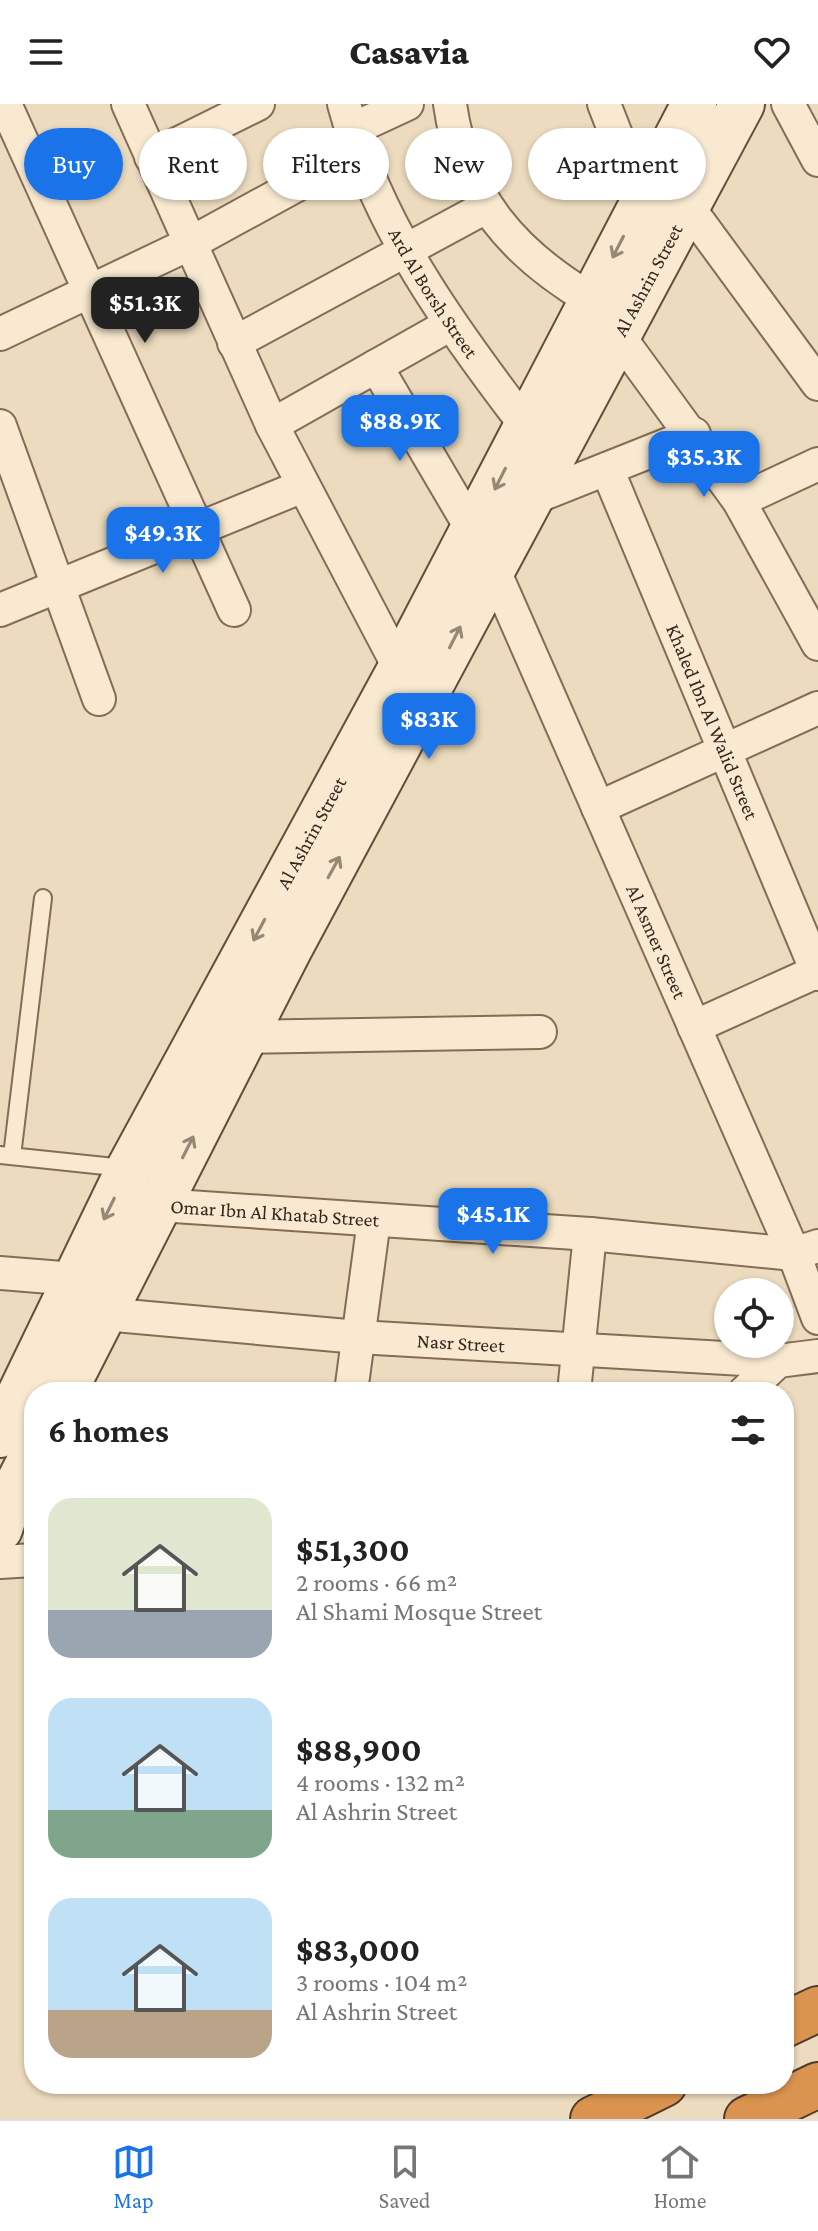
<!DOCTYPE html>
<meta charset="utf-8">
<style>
:root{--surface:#fff;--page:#f6f6f6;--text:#222;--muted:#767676;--line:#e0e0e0;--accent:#1a73e8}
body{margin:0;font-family:"Crimson Pro",serif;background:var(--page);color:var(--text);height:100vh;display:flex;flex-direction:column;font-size:30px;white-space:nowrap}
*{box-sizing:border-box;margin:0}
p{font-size:26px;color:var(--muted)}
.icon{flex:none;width:44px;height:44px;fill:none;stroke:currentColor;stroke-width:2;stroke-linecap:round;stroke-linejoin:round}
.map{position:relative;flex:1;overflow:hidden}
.sheet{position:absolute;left:24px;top:1278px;width:770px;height:712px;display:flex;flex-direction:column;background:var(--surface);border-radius:32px;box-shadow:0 2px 6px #0004}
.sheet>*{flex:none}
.top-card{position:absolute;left:24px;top:24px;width:770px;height:72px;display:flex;gap:16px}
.controls{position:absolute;left:714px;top:1174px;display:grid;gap:16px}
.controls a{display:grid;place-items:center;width:80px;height:80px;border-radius:50%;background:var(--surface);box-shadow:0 2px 6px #0004;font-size:40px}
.price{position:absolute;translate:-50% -68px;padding:0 18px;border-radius:16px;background:var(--accent);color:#fff;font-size:26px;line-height:52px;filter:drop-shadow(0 2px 4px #0008)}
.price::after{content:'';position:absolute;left:50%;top:48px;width:24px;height:18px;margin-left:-12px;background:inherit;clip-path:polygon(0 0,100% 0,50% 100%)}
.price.current{background:#222;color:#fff}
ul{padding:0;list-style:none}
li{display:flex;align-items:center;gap:24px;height:200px;padding:0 24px}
li span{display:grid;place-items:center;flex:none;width:224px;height:160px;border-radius:24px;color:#555}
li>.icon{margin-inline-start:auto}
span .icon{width:96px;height:96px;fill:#fffc;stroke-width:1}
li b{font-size:34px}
h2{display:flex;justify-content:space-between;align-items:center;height:96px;padding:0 24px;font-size:34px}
.chip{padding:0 28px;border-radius:36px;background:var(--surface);box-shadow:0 2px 6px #0004;font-size:28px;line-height:72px}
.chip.current{background:var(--accent);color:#fff}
header{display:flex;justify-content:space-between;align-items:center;height:104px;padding:0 24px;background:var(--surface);font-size:36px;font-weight:800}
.menu{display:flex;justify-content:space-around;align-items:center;height:112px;border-top:2px solid var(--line);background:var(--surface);font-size:22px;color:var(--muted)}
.menu a{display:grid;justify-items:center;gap:4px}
.menu .current{color:var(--accent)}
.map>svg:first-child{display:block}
</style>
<header><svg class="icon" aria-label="menu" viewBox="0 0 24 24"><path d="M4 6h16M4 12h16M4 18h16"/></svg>Casavia<svg class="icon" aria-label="heart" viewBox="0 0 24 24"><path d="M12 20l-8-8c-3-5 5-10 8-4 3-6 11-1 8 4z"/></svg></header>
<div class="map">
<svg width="818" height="2015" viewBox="0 0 818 2015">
<rect width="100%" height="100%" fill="#ecdbbe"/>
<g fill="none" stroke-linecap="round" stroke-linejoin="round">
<defs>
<path id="lane" d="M0,1051L124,1064
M12,1052L43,794"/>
<g id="street">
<path d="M5,0L234,506"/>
<path d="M128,0L272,321L400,565"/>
<path id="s1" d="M344,0C377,122 451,224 527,323"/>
<path d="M450,0C463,93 514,150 592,196"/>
<path d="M604,0L642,97"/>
<path d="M788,0L818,56"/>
<path d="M351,26L407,0"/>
<path d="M151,53L258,0"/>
<path d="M688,103L818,280"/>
<path d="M0,230L189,140L357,48"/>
<path d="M618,231L739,397L818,540"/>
<path d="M234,239L486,103"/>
<path d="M376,262L473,427"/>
<path d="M272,321L449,221"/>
<path d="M0,322L99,595"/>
<path id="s2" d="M607,365L818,870"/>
<path d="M528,396L694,330"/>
<path d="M739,397L818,360"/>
<path id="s3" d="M492,462L794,1150L818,1214"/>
<path d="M0,506L303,382"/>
<path d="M598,704L818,604"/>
<path d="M694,923L818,867"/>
<path d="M244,933L540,928"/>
<path id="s4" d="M159,1101L590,1130L794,1150L818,1142"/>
<path d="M0,1169L75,1175"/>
<path id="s5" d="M104,1210L358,1233L778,1257L818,1252"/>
<path d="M351,1288L374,1116"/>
<path d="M574,1288L590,1130"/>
<path d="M745,1288L778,1257"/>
<path d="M0,1458L34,1456"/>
</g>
<g id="secondary">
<path id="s6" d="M64,1288L289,846L742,0"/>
<path id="s7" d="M0,1331L129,1064L400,565L694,0"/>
<path d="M0,1425L10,1395L34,1348"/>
</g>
<path id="highway" d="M784,1921L818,1905
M593,2015L664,1980
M747,2015L818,1981"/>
</defs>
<!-- lane casing -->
<use href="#lane" stroke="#846c57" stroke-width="20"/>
<!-- street casing -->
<use href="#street" stroke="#846c57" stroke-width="36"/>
<!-- secondary casing -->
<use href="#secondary" stroke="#654d3b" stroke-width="48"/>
<!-- highway casing -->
<use href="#highway" stroke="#513b2c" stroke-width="48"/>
<!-- lane -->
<use href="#lane" stroke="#f8e9d0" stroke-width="16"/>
<!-- street -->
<use href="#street" stroke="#f8e9d0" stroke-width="32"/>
<!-- secondary -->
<use href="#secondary" stroke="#f8e9d0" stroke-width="44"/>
<!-- highway -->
<use href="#highway" stroke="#db944f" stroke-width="44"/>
</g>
<!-- one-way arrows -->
<defs><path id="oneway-shaft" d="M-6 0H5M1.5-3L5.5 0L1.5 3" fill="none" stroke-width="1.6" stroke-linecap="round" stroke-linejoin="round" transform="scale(2)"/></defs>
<g stroke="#968876">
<use href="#oneway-shaft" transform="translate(618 143) rotate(117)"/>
<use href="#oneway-shaft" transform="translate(500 375) rotate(117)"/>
<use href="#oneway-shaft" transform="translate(455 533) rotate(-63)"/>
<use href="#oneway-shaft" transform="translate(334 763) rotate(-61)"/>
<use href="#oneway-shaft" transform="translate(259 826) rotate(118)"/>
<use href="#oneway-shaft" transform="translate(188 1043) rotate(-63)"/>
<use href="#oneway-shaft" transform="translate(109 1105) rotate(116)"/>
</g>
<g text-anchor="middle" stroke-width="6" stroke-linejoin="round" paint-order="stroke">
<!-- street labels -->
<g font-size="20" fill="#33261c" stroke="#f4e6cd">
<text dy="7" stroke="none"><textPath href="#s6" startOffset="1256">Al Ashrin Street</textPath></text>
<text dy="7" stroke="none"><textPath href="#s1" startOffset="210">Ard Al Borsh Street</textPath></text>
<text dy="7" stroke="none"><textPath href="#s2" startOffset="274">Khaled Ibn Al Walid Street</textPath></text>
<text dy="7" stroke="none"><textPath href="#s7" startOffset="678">Al Ashrin Street</textPath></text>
<text dy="7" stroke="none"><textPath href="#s3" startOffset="410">Al Asmer Street</textPath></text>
<text dy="7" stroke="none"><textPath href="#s4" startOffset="116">Omar Ibn Al Khatab Street</textPath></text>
<text dy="7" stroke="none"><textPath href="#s5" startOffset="358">Nasr Street</textPath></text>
</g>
</g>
</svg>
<div class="controls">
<a><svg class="icon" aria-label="locate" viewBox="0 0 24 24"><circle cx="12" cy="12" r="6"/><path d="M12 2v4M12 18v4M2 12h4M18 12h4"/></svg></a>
</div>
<b class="price current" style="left:145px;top:241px">$51.3K</b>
<b class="price" style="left:400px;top:359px">$88.9K</b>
<b class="price" style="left:704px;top:395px">$35.3K</b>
<b class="price" style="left:163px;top:471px">$49.3K</b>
<b class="price" style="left:429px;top:657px">$83K</b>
<b class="price" style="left:493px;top:1152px">$45.1K</b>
<div class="top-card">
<a class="chip current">Buy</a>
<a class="chip">Rent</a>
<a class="chip">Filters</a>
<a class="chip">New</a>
<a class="chip">Apartment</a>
</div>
<section class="sheet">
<h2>6 homes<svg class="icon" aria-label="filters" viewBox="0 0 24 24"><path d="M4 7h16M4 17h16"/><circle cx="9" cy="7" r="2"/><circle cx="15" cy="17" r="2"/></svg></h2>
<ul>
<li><span style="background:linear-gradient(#dfe7d0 70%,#9aa5b1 0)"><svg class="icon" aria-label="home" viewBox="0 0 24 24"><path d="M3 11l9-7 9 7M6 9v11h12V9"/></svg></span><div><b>$51,300</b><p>2 rooms · 66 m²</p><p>Al Shami Mosque Street</p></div></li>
<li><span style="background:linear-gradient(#bfe0f5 70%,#7fa58c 0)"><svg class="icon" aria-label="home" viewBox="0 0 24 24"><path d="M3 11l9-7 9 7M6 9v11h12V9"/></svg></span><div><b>$88,900</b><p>4 rooms · 132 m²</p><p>Al Ashrin Street</p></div></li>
<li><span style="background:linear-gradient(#bfe0f5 70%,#b9a48a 0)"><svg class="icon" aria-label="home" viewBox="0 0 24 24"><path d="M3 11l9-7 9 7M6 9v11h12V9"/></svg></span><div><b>$83,000</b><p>3 rooms · 104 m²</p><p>Al Ashrin Street</p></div></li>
</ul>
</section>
</div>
<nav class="menu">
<a class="current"><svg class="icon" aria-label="map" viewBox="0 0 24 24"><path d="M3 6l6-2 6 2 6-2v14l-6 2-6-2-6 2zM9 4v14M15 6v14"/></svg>Map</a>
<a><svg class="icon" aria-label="saved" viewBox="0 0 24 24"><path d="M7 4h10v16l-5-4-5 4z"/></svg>Saved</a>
<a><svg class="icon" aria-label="home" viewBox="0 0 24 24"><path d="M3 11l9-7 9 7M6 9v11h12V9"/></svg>Home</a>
</nav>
